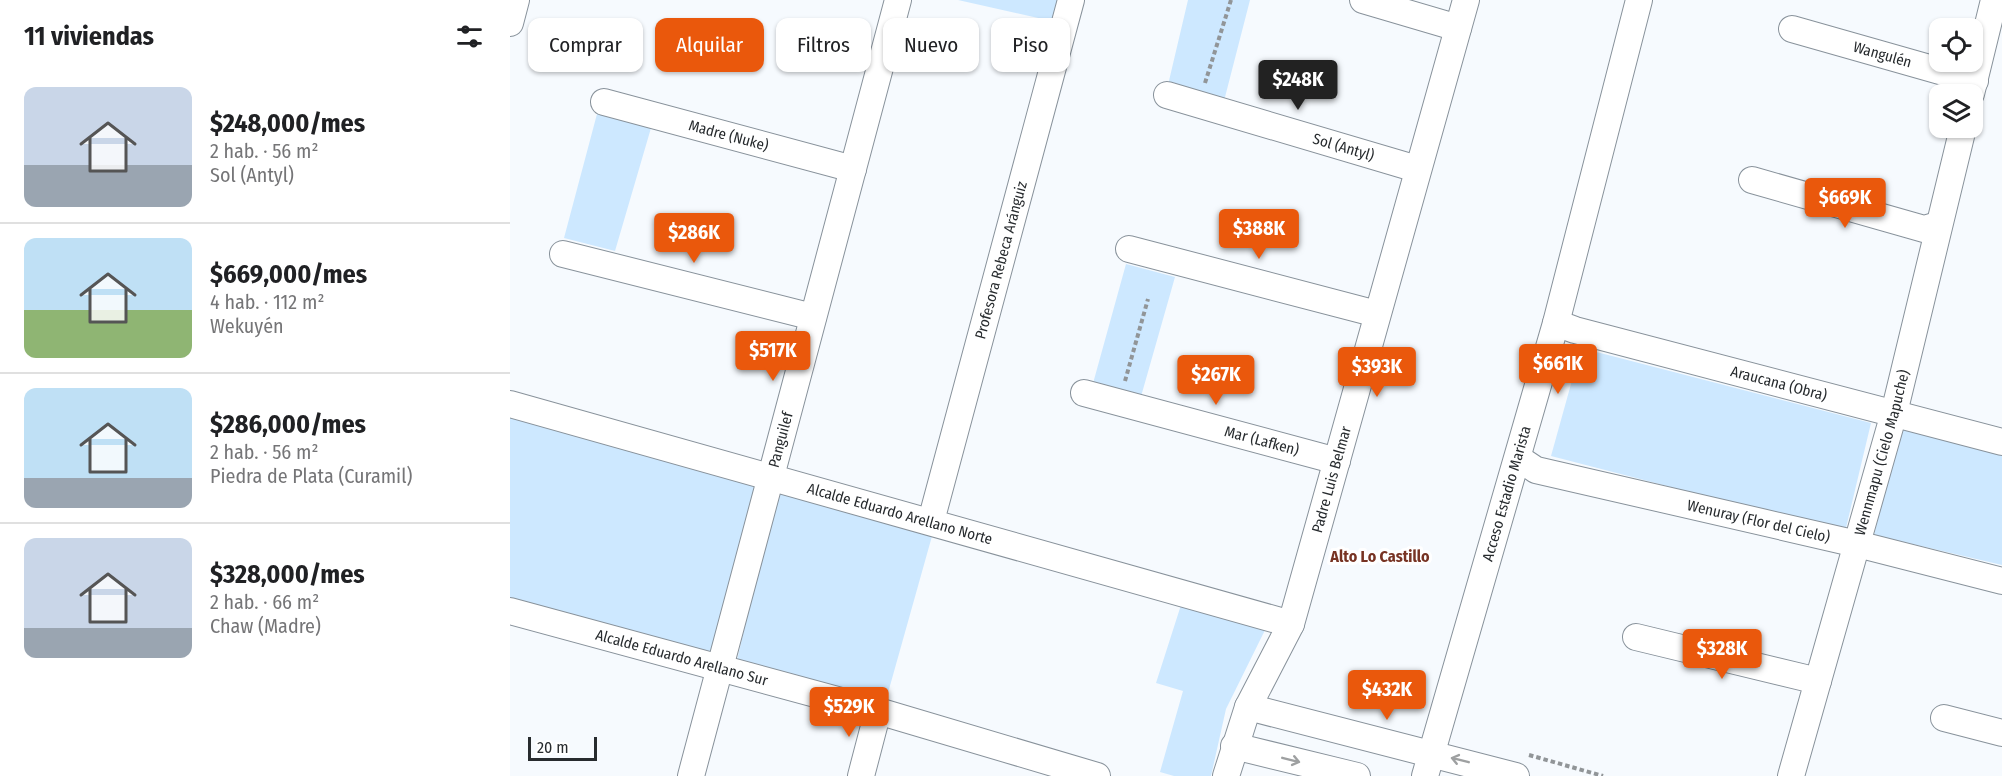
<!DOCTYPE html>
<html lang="es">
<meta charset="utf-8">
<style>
:root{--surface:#fff;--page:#f2f2f2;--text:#202124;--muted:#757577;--line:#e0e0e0;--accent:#ea580c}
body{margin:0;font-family:"Fira Sans Condensed",sans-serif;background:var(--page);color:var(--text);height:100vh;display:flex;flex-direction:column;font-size:22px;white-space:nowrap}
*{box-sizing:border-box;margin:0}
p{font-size:20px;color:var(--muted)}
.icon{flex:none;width:33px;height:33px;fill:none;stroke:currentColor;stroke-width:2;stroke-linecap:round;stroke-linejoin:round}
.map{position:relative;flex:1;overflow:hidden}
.drawer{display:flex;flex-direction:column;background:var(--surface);width:510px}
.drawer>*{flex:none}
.top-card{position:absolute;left:18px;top:18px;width:570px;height:54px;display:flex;gap:12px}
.tools{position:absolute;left:1419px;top:18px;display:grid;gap:12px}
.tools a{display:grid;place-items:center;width:54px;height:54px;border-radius:12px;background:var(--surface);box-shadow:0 2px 4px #0004;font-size:30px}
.scale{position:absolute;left:18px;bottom:15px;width:69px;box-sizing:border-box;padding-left:6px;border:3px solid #272b2e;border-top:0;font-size:16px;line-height:21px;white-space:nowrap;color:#272b2e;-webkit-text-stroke:4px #fff;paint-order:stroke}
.price{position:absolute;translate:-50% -51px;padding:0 14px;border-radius:6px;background:var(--accent);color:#fff;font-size:20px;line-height:39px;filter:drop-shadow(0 2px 3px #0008)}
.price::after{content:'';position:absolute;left:50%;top:36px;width:18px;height:14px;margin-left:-9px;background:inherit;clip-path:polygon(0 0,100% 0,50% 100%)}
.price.on{background:#222;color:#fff}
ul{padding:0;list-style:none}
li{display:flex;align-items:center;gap:18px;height:150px;padding:0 24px}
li+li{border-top:2px solid var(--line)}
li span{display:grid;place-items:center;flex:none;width:168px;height:120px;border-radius:12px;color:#555}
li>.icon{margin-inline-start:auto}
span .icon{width:72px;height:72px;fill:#fffc;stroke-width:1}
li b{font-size:26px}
h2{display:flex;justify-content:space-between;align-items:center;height:72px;padding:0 24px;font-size:26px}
.chip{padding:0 21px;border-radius:12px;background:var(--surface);box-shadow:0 2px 4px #0004;font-size:21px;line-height:54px}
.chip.on{background:var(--accent);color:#fff}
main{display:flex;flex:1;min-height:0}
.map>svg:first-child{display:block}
</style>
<main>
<section class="drawer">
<h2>11 viviendas<svg class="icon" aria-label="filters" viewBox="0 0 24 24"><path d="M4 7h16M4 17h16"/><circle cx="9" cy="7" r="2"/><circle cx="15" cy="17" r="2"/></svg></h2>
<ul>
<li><span style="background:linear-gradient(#c9d6e8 65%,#9aa5b1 0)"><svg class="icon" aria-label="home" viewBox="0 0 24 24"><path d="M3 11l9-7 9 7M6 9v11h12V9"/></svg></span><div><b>$248,000/mes</b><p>2 hab. · 56 m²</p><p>Sol (Antyl)</p></div></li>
<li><span style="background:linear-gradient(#bfe0f5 60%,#8fb573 0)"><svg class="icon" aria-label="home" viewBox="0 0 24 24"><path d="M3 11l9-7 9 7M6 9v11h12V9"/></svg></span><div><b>$669,000/mes</b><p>4 hab. · 112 m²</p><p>Wekuyén</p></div></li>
<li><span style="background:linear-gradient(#bfe0f5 75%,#9aa5b1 0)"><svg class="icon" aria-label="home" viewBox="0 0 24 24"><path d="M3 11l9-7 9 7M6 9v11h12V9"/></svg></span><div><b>$286,000/mes</b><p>2 hab. · 56 m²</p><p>Piedra de Plata (Curamil)</p></div></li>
<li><span style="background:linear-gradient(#c9d6e8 75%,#9aa5b1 0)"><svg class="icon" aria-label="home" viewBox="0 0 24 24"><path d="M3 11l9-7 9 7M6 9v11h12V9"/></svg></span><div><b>$328,000/mes</b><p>2 hab. · 66 m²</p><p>Chaw (Madre)</p></div></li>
</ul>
</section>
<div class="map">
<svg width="1492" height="776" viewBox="0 0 1492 776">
<rect width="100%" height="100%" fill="#f6fafe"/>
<!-- green -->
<path fill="#cde8ff" d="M448,0H553L546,22Z
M678,0H740L714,101L658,85Z
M87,114L141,128L105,251L54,238Z
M616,264L665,277L630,400L582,387Z
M1071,348L1361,423L1335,532L1041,456Z
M0,412L254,482L209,661L0,604Z
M1392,424L1492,450V565L1364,535Z
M268,486L424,529L376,700L227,660Z
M671,605L757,626L716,709L701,776H664L650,772L673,691L646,683Z"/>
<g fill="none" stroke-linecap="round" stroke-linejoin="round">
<defs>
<g id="street">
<path d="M853,0L948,28"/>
<path d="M0,23L6,0"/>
<path id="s1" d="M1282,29L1465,81"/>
<path d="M1461,94L1484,0"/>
<path id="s2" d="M657,95L907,169"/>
<path id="s3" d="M94,102L343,169"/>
<path d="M1242,180L1414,229L1428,225"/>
<path d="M619,249L867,314"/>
<path d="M53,254L303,317"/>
<path id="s4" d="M1046,323L1065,330L1492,442"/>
<path id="s5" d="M574,393L827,461"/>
<path id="s6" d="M0,404L781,624"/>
<path id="s7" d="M1008,458L1026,470L1347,544L1492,581"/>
<path id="s8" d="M421,521L561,0"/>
<path id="s9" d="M0,611L368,711L587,776"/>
<path d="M1126,637L1308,681"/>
<path d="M738,707L1006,776"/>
<path d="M1434,718L1492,733"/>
<path d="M724,746L847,776"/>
<path id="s10" d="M181,776L388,0"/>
<path d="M351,776L368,711"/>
<path id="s11" d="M716,776L738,707L781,624L956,0"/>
<path id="s12" d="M915,776L1046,323L1129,0"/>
<path id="s13" d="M1281,776L1384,413L1453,128"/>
</g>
</defs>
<!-- street casing -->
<use href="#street" stroke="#88929b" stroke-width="28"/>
<!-- path -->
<path stroke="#919598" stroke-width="4" stroke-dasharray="4.5 3" stroke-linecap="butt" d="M695,83L721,0
M615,381L638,299
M1019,755L1093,776"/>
<!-- street -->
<use href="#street" stroke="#fff" stroke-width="26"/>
</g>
<!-- one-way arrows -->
<defs><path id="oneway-shaft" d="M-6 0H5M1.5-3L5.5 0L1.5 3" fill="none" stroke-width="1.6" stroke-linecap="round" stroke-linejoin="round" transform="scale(1.5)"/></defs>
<g stroke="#9ea0a1">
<use href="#oneway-shaft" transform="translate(781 760) rotate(14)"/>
<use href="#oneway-shaft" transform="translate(950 760) rotate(-166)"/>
</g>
<g text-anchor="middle" stroke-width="6" stroke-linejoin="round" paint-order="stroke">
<!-- street labels -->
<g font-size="15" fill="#272b2e" stroke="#fff">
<text dy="5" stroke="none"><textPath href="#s1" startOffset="94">Wangulén</textPath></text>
<text dy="5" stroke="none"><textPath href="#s3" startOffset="129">Madre (Nuke)</textPath></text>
<text dy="5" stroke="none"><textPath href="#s2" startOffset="184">Sol (Antyl)</textPath></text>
<text dy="5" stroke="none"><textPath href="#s8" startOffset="270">Profesora Rebeca Aránguiz</textPath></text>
<text dy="5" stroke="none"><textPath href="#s4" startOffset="231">Araucana (Obra)</textPath></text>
<text dy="5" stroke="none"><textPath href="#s10" startOffset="348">Panguilef</textPath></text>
<text dy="5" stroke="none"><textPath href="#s5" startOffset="184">Mar (Lafken)</textPath></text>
<text dy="5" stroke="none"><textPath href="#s13" startOffset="336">Wennmapu (Cielo Mapuche)</textPath></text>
<text dy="5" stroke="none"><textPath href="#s11" startOffset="316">Padre Luis Belmar</textPath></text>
<text dy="5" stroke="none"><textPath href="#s12" startOffset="294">Acceso Estadio Marista</textPath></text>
<text dy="5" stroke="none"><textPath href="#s6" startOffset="405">Alcalde Eduardo Arellano Norte</textPath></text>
<text dy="5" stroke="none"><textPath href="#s7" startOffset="250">Wenuray (Flor del Cielo)</textPath></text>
<text dy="5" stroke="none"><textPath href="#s9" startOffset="178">Alcalde Eduardo Arellano Sur</textPath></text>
</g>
<!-- neighbourhood labels -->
<g font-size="16" font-weight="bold" fill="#773323" stroke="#fff">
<text x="870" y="562">Alto Lo Castillo</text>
</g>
</g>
</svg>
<div class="tools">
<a><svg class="icon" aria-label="locate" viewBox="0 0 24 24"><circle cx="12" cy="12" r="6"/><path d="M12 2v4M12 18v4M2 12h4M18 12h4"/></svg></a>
<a><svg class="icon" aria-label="layers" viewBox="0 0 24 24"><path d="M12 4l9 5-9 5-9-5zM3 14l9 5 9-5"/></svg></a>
</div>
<div class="scale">20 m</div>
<b class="price on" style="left:788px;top:111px">$248K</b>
<b class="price" style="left:1335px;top:229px">$669K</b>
<b class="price" style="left:749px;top:260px">$388K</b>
<b class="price" style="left:184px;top:264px">$286K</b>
<b class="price" style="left:263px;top:382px">$517K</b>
<b class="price" style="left:1048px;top:395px">$661K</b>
<b class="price" style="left:867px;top:398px">$393K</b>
<b class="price" style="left:706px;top:406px">$267K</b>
<b class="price" style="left:1212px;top:680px">$328K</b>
<b class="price" style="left:877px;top:721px">$432K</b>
<b class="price" style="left:339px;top:738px">$529K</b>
<div class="top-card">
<a class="chip">Comprar</a>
<a class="chip on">Alquilar</a>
<a class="chip">Filtros</a>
<a class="chip">Nuevo</a>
<a class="chip">Piso</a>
</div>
</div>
</main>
